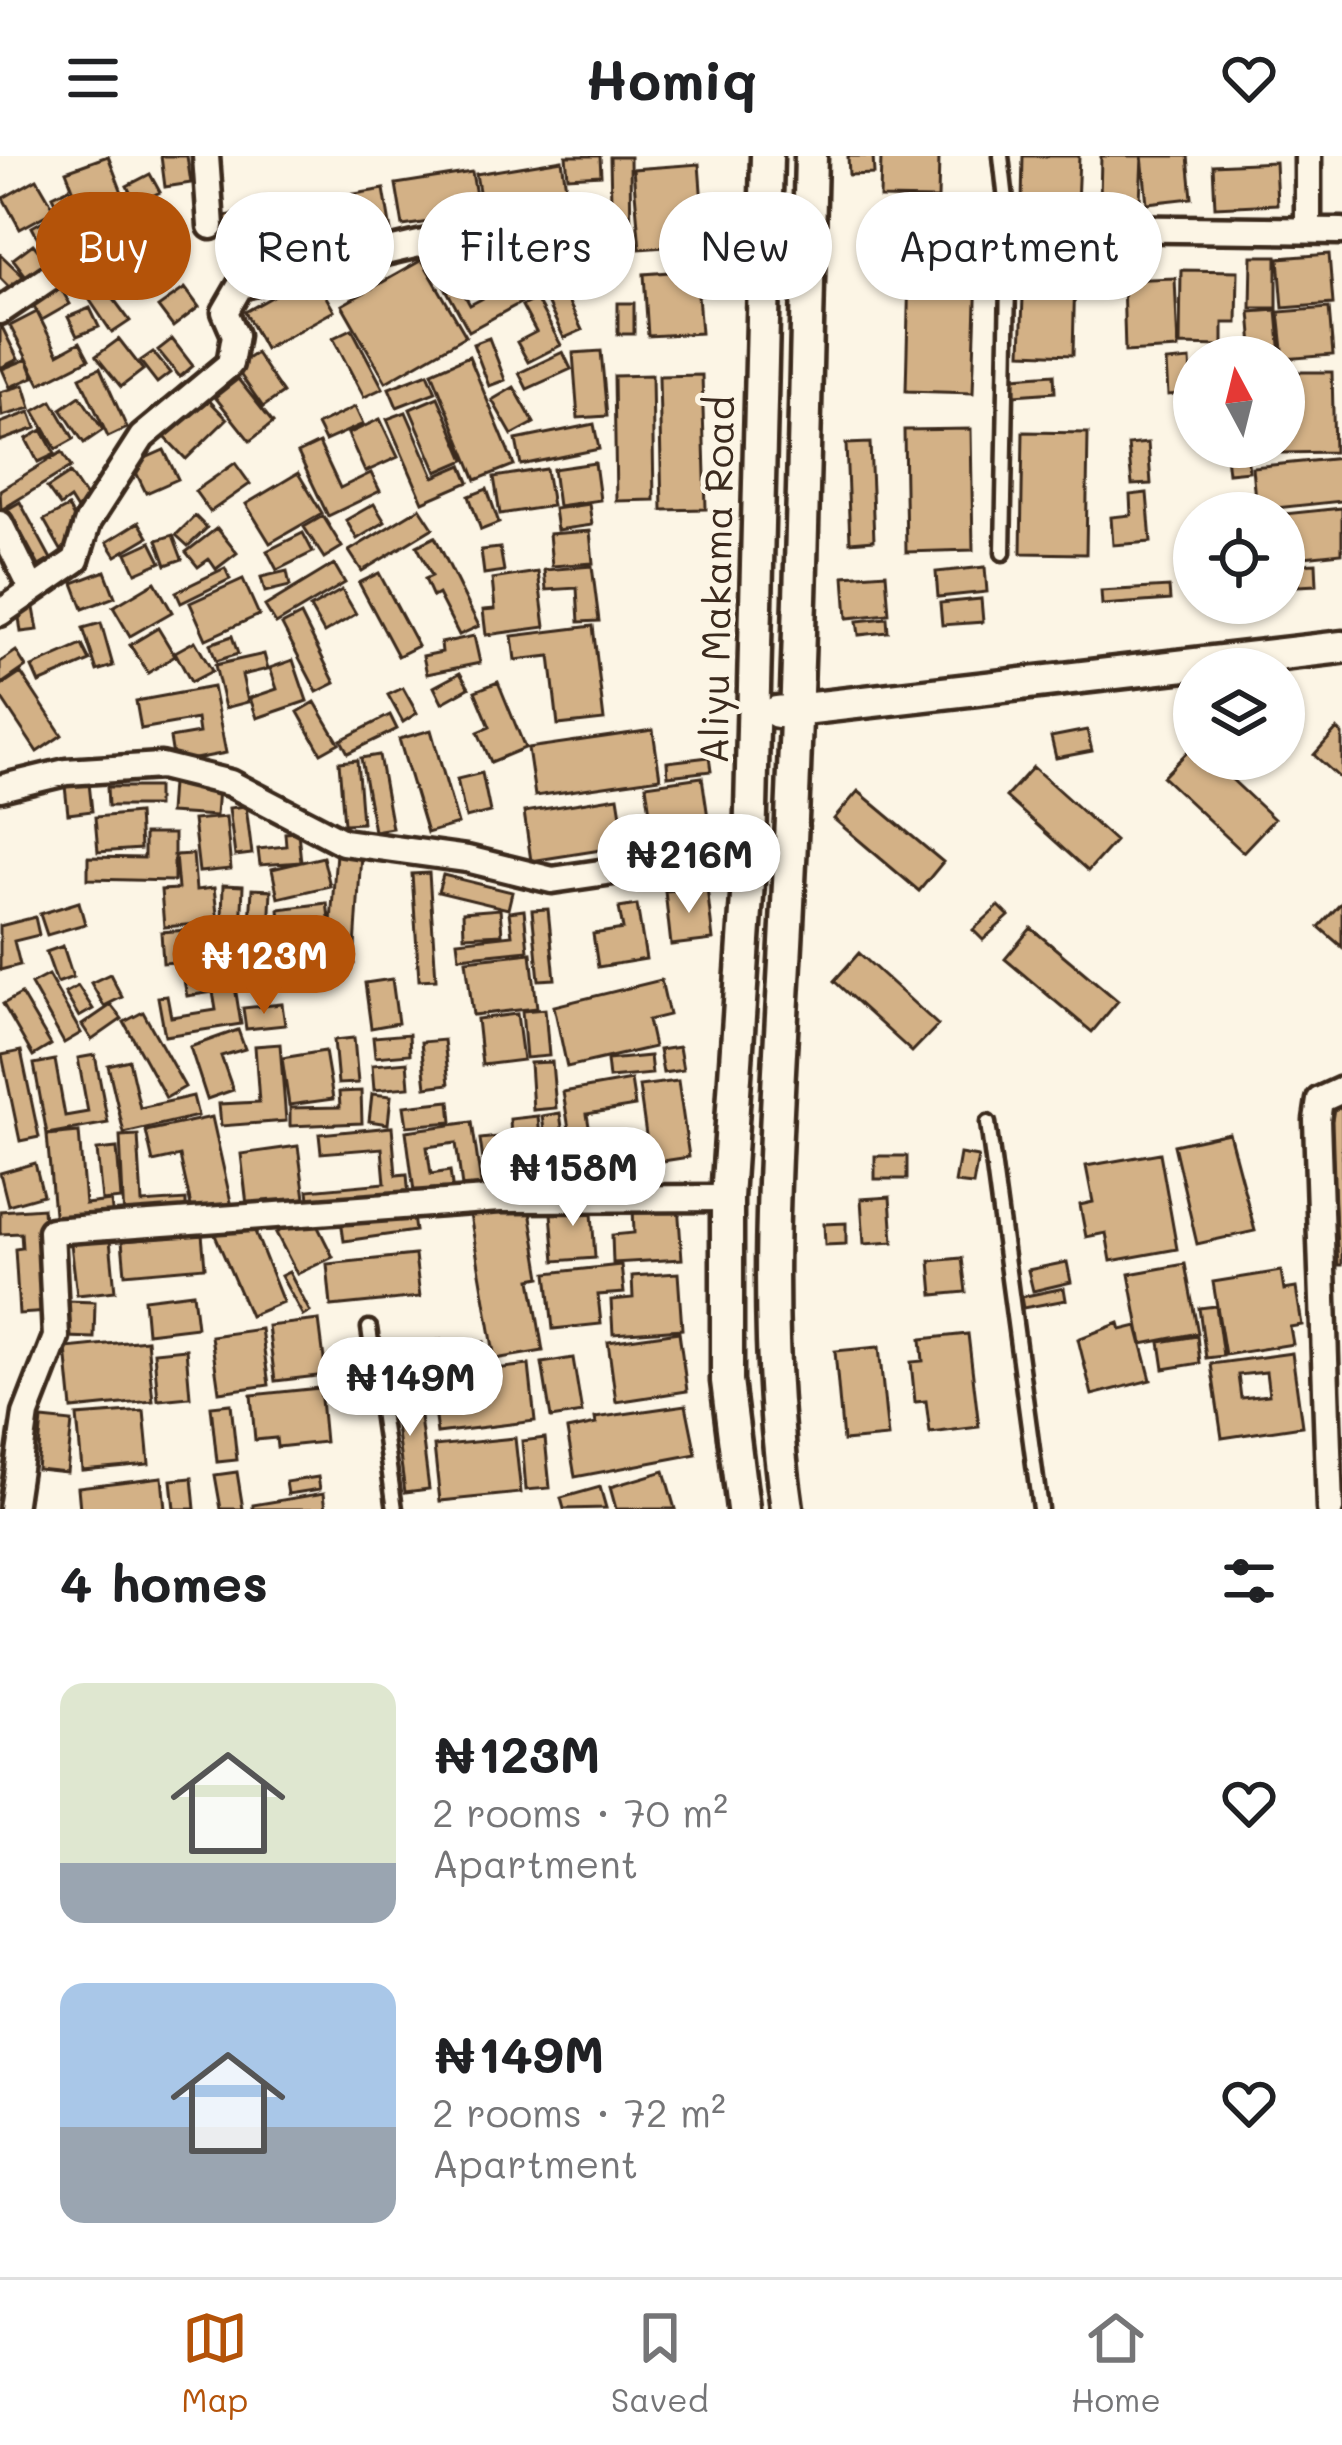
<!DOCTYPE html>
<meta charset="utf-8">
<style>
:root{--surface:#fff;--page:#f2f2f2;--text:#202124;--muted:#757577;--line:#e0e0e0;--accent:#b45309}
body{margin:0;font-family:Mali,sans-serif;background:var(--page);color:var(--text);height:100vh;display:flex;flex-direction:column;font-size:45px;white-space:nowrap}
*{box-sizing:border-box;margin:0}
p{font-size:39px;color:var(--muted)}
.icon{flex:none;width:66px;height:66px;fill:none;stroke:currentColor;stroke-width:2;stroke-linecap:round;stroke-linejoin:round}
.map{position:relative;height:1353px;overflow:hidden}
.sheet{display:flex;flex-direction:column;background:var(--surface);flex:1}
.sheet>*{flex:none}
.hud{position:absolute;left:36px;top:36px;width:1272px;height:108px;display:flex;gap:24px}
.needle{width:78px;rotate:353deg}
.controls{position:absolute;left:1173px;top:180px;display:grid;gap:24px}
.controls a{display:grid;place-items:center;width:132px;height:132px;border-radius:50%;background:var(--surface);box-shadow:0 3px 9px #0004;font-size:60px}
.price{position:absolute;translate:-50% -102px;padding:0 27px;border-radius:42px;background:#fff;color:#222;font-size:39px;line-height:78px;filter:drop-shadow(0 3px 6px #0008)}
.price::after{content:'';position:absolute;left:50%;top:72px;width:36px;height:27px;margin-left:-18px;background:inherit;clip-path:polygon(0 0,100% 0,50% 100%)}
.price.selected{background:var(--accent);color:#fff}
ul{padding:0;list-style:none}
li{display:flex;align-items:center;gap:36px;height:300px;padding:0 60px}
li span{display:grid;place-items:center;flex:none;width:336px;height:240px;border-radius:24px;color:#555}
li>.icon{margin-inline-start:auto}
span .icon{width:144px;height:144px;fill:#fffc;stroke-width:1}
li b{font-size:51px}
h2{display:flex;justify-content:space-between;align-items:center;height:144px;padding:0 60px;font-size:51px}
.tag{padding:0 42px;border-radius:54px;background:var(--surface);box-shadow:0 3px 9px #0004;font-size:42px;line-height:108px}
.tag.selected{background:var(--accent);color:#fff}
header{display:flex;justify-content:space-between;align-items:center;height:156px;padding:0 60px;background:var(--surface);font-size:54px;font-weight:700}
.tabs{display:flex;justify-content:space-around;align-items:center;height:168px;border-top:3px solid var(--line);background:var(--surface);font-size:33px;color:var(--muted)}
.tabs a{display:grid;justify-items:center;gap:6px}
.tabs .selected{color:var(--accent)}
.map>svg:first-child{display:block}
</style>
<header><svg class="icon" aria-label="menu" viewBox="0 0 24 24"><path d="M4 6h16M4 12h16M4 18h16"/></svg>Homiq<svg class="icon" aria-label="heart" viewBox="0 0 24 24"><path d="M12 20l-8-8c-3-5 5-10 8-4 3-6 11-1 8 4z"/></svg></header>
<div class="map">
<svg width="1342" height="1353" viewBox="0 0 1342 1353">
<rect width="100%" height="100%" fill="#fcf5e5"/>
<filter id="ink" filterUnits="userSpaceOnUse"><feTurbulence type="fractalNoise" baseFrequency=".00833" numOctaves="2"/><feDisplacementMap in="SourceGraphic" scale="24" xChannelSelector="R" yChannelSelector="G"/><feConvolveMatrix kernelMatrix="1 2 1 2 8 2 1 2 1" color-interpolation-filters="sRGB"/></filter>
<g filter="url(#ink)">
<!-- building -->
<path fill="#d3b186" stroke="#3b2a1e" stroke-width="3" fill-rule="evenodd" d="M108,0L130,57L100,68L93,50L109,44L106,36L78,46L66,15Z
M161,0H187L191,27L165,31Z
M566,0H600L601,19L568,21Z
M848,0H873L874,18L849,19Z
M881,0H939L938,43L880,42Z
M1023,0H1079L1077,49L1022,47Z
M1101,0H1142L1140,45L1100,44Z
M1142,0H1188L1192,42L1147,47Z
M610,1H630L631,93H612Z
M562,4L567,39L482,52L476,18Z
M1275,6L1277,48L1215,51L1213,9Z
M699,8L705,88L640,93L633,13Z
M472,16L479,58L403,70L396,28Z
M150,18L160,36L136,48L127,30Z
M37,23L55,54L20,73L3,42Z
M69,32L82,57L65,65L53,40Z
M384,33L391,75L226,103L219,61Z
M59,56L77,91L50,105L32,71Z
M605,56L612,105L546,114L539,66Z
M93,59L99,78L76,85L70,66Z
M128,64L141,81L126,93L112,76Z
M530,69L532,88L490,94L487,75Z
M476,77L492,104L456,123L470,149L536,114L546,133L469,175L429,102Z
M111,82L127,102L103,122L87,102Z
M33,88L47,105L26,120L13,103Z
M0,98L23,120L11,133L0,122Z
M1329,98L1333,148L1283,152L1279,102Z
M1252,100H1277V152H1251Z
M83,103L97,124L76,137L62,117Z
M422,104L466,180L386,226L342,149Z
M1024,113L1075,115L1073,199L1021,197Z
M696,114L701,177L648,180L644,118Z
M1181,114L1238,115L1237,167H1223V190L1180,189Z
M909,115L977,116L973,237L906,235Z
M313,118L334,155L265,193L245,156Z
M1175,122L1178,193L1125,196L1123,124Z
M56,124L70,148L42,164L28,140Z
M101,126L130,165L112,177L85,137Z
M560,128L582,174L564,182L542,136Z
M185,132L199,151L173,171L158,151Z
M536,143L561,189L528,206L517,186L536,176L522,150Z
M618,147H634V178H618Z
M90,152L99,171L77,180L68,161Z
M1329,152L1333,199L1284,203L1279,156Z
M1277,154L1281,201H1254L1250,156Z
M37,156L58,198L80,186L89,203L40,228L10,170Z
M0,167L18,203L0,212Z
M352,173L383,232L364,241L333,182Z
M489,182L505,224L489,230L473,188Z
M119,183L143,214L121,231L96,200Z
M172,183L193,210L180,221L158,194Z
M601,195L607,260L578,262L573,197Z
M153,196L170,217L157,227L140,205Z
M563,196L571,213L527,233L519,217Z
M256,197L283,237L263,251L235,211Z
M469,200L514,309L476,324L432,216Z
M27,203L34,221L10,231L2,213Z
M1190,204L1192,237L1168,239L1166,206Z
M100,212L127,272L108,281L80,221Z
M1284,216H1332L1334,296L1282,297Z
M428,217L436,236L397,251L389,232Z
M1054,218L1055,236L1015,239L1014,221Z
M652,219L654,344L616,345L614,220Z
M702,219L706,353L662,354L659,220Z
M238,223L273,267L250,285L215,241Z
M24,229L31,252L2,260L0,236Z
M514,231L534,267L512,279L492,244Z
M203,238L227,263L186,303L162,278Z
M80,240L103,274L84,287L61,253Z
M438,241L465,304L437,316L410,253Z
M52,245L74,283L56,293L34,255Z
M355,251L363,268L325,285L317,269Z
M30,256L36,272L0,285V267Z
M406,256L434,321L462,309L469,326L423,346L387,263Z
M380,263L398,301L365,316L348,278Z
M594,268L599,293L521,309L516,284Z
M971,273L973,394L906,396L904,274Z
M42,274L55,298L38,306L26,283Z
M1023,276L1088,277L1086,398L1021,397Z
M319,287L340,332L371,317L380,335L328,360L298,297Z
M870,287L874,384L850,386L846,288Z
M1148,287L1151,328L1132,329L1128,289Z
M1225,291H1246L1249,315L1228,317Z
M164,294L178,323L146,337L132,308Z
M62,296L71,311L1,354L0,334Z
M1342,302V345L1256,354L1252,311Z
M235,307L250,328L210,356L195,335Z
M595,307L600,344L558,350L553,313Z
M546,313L552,350L500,358L494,321Z
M70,317L90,347L77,354L70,343L60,350L47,332Z
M298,317L322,357L270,387L246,348Z
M487,333L499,367L481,374L469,340Z
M1147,337L1151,386L1113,389L1111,361L1131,359L1130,339Z
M20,346L51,403L39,410L8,353Z
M374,348L385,366L357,383L346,364Z
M589,348L592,369L557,374L554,353Z
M68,351L84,380L61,394L44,364Z
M420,352L433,372L362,415L349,395Z
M1342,352V397L1284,403V358Z
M195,360L207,372L188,390L176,379Z
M323,360L342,391L324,402L304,371Z
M139,366L148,381L116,400L107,386Z
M217,372L237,397L216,413L209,403L198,411L186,396Z
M590,375L593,407L552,410L549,378Z
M303,377L313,396L277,414L267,395Z
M173,379L182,403L166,409L157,384Z
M435,381L479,470L459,479L438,438L433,441L425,423L432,420L417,390Z
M151,386L161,406L136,417L127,397Z
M500,392L504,415L484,418L481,394Z
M1316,407L1317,429L1298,430L1297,408Z
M334,408L345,427L276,468L265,450Z
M592,410L599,465L579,466L577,432L546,434L544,414Z
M985,411L987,436L938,441L936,416Z
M225,412L230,423L181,447L176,436Z
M105,415L115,441L83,453L73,427Z
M287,415L290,430L265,436L261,421Z
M538,416L545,471L486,479L483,454L495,453L492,423Z
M379,417L418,490L398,500L359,427Z
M886,417L889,458L847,462L844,420Z
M243,423L259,459L206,483L190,447Z
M155,426L172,456L130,480L113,451Z
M1169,431L1170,444L1102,449L1101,435Z
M342,434L356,458L324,477L310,452Z
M981,443L983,466L942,469L940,447Z
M34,452L38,474L21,476L18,454Z
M301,459L335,527L317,536L282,469Z
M887,462L888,476L859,479L857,465Z
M101,467L113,510L97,515L83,472Z
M593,470L604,564L558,569L550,500L515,504L512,480Z
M158,472L175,500L148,517L130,489Z
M232,480L238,498L216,505L210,488Z
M474,480L480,507L427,518L423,500L442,496L441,487Z
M195,485L212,515L191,526L175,496Z
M82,489L90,505L39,527L32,511Z
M16,495L26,511L0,529V506Z
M264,498L268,513L242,519L248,546L225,552L215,509Z
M293,504L307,545L257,562L250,542L277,533L270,512Z
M21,517L62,579L37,596L0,540V531Z
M460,517L469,532L442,547L434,531Z
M498,526L525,592L491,606L478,576L490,571L475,535Z
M213,531L226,597L174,607L170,582L199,577L197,563L141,573L136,545Z
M403,532L417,557L403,566L388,539Z
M315,546L339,587L321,597L298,556Z
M390,559L397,573L348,597L341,584Z
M1337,573L1342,578V624L1314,599Z
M431,574L458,668L427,677L399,583Z
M653,574L660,622L535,640L528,592Z
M1087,574L1092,595L1056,602L1051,581Z
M1194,589V603H1210L1274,663L1243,696L1163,621Z
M379,599L392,672L374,675L361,602Z
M709,601L711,615L668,620L667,606Z
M357,604L362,667L344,668L339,606Z
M1033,611L1115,685L1088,715L1006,641Z
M482,617L490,656L466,662L457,623Z
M702,621L710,675L654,684L646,629Z
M89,627L92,655L68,658L65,630Z
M171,627L218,631L216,660L169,657Z
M107,631H157V650H108Z
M858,635L943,706L919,735L834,663Z
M618,641L626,690L531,705L524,656Z
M246,650L252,698L235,700L229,652Z
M138,657L140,693L98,696L95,661Z
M226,661L231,713L199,716L193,664Z
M298,676L301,706L260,709L258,693L286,690L285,677Z
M144,678H174V725L88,723V701L144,702Z
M336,696L361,698L354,808L248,801L252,733L271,734L269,777L330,781Z
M193,698L196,734L214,732L218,766L164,771L161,734L178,733L175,699Z
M323,701L330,730L278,742L272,713Z
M429,717L436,823L419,824L412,718Z
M443,719L512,736L508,753L438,736Z
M223,729L243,730L240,799H221Z
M707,731L713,784L671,789L665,735Z
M79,746L85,768L47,779L40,758Z
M1342,746V791L1319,771Z
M327,747L330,769L281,776L279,753Z
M637,749L646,803L598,811L593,778L623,773L619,752Z
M999,750L1009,760L983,784L973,774Z
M500,753L502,778L464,780L463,756Z
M548,753L555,823L539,824L532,754Z
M524,754L528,794L459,801L457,785L512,779L509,756Z
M35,761L39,779L14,785L20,809L0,814V770Z
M1031,772L1118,845L1092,876L1005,803Z
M201,773L203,804L163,807L161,776Z
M63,790L73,821L57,827L46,796Z
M531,797L537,852L473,859L466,804Z
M859,797L938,869L912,896L834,825Z
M245,805L290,807L288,829L243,826Z
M231,806L241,868L165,880L158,841L167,840L171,861L216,854L213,836L187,840L182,814Z
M110,818L122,841L104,850L91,827Z
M48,819L81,877L64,887L31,828Z
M392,823L398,867L371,872L365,827Z
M661,824L669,859L648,864L654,891L567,911L554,850Z
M78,830L93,853L79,861L65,837Z
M21,838L51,889L33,900L3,848Z
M282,848L285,869L246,873L243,852Z
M111,849L122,863L92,884L82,869Z
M545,853L549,900L526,902L522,855Z
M143,856L185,931L166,942L124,866Z
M517,858L523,904L482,909L477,863Z
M238,874L245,893L221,900L233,934L207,943L190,891Z
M409,878L410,898L375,901L373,881Z
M354,882L358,927L338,928L334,884Z
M444,884L449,928L426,931L421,886Z
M280,888L286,965L221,970L219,948L259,946L255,890Z
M679,891L683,914L663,917L659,894Z
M21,895L39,981L20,985L2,899Z
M325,895L333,943L289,949L282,902Z
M95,899L108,967L47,978L34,908L55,904L65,960L88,956L78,902Z
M650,900L652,918L609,922L607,904Z
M129,904L140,952L193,940L198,960L124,977L108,909Z
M407,906L409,931L374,934L372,909Z
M552,906L556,952L533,954L530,907Z
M631,924L635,950L587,958L592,989L637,981L642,1011L577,1022L563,936Z
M678,925L689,1001L650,1007L639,930Z
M361,935L362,967L290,970V952L340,951L339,936Z
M372,938L391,940L388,968L369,965Z
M450,945L452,966L407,970L404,950Z
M1329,945H1342V1109H1338Z
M560,957L569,1021L551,1023L542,960Z
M538,960L540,982L511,984L510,963Z
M212,961L233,1055L194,1064L180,1000L153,1006L146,975Z
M472,966L482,1035L463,1038L456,987L427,991L431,1018L450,1015L453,1037L415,1043L406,975Z
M392,971L396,1019L407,1018L409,1043L310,1052L308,1034L385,1027L382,992L321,997L319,978Z
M79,976L85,1048L111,1045L113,1064L55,1069L47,979Z
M1229,977L1255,1075L1197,1088L1174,989Z
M138,979L142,1047L186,1044V1063L124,1066L120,980Z
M499,981L502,1007L535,1003L539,1026L487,1034L480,983Z
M298,990L305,1042L247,1049L241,998Z
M117,992L121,1043L102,1045L97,994Z
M1160,997L1177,1093L1111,1105L1106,1077L1086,1081L1080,1049L1093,1046L1086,1010Z
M960,998L978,1001L973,1029L955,1027Z
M875,1000H907V1023H875Z
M35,1007L43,1039L8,1049L0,1017Z
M890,1041L893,1086L864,1088L861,1043Z
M591,1042L595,1102L555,1105L550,1045Z
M528,1043L541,1121L531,1123L543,1195L495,1203L469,1053Z
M678,1048L682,1103L613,1107L612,1079L634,1077L633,1051Z
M43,1052L49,1156L19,1158L15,1093L22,1092L21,1077L0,1078V1055Z
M412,1054L415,1075L344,1085L341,1064Z
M312,1059L333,1101L297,1118L276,1077Z
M250,1063L283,1146L250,1160L215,1079Z
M846,1067V1088L825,1089L824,1068Z
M202,1078L205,1111L125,1118L122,1085Z
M110,1084L115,1135L77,1139L71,1088Z
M415,1099L420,1141L331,1150L327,1108Z
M962,1102L966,1136L933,1139L930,1105Z
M1067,1106L1071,1126L1033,1135L1028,1114Z
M1185,1108L1198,1177L1142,1188L1129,1118Z
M621,1109L624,1137L598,1139L601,1168L553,1173L547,1117Z
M1281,1115L1284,1134L1296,1132L1302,1169L1290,1171L1293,1188L1225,1199L1213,1126Z
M289,1116L310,1156L303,1160L281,1120Z
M678,1117L682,1173L613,1178L611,1144L633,1142L632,1120Z
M1064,1132L1066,1144L1023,1152L1021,1141Z
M193,1137L197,1171L147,1177L144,1143Z
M67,1145L95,1146L94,1182L66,1181Z
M1216,1150L1223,1200L1206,1202L1199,1152Z
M319,1164L326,1219L275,1225L268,1170Z
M1119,1167L1121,1174L1137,1170L1151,1224L1092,1239L1078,1183Z
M261,1173L269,1229L219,1236L211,1180Z
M679,1176L687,1235L616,1246L608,1186Z
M968,1178L979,1271L930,1277L926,1245L915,1246L911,1206L923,1205L921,1183Z
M1197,1180L1200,1207L1164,1213L1160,1186Z
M147,1184L153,1245L72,1253L66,1192Z
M441,1184L443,1215L404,1219L401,1187Z
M484,1186L487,1206L458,1209L456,1189Z
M879,1191L888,1281L843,1285L835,1195Z
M186,1193L190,1241L158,1244L154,1196Z
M1292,1197L1302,1270L1222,1282L1211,1208ZM1266,1216L1269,1239L1241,1242L1238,1219Z
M573,1202L582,1257L551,1262L542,1207Z
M529,1209L535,1265L437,1277L431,1233L444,1232L442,1219Z
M416,1230L429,1333L405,1336L391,1233Z
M320,1232L325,1286L277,1291L276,1282L255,1284L251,1239Z
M231,1248L237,1304L217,1306L211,1250Z
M686,1249L696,1298L575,1321L567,1274L596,1268L595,1262Z
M144,1255L149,1308L82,1314L77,1260Z
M42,1263L72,1266L67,1316L37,1313Z
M515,1282L521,1337L440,1345L434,1290Z
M545,1282L550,1332L526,1334L522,1285Z
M664,1315L675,1353H616L610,1331Z
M237,1316L243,1353H221L215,1319Z
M162,1321L165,1353H80L78,1331Z
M318,1321L320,1333L288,1338L286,1326Z
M192,1322L195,1353H174L171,1324Z
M600,1331L606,1352L564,1353L561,1342Z
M324,1337L326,1353H253V1349Z"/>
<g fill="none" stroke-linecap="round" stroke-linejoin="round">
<defs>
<path id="service" d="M1001,0L1009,71L1003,397
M988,967L1040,1353
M369,1172L395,1353"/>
<path id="minor" d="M206,0L211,70
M1308,0V73
M1009,71L1342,75
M0,155L106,83
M0,368L32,433
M0,457L76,404L88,365L142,281L230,208L235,179L225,156L240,130L585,49
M0,632L66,616L161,610L230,627L343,686L467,703L552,724L750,695
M12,1353L26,1258L56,1181L51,1075L500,1043L727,1042
M1330,1353L1317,964L1320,944L1342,934"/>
<path id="tertiary" d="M777,556L1342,491
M743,1353L727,1225V1042L750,695L767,0
M787,1353C757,1146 780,935 789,727C801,485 805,242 811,0"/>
</defs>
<!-- service casing -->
<use href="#service" stroke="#3b2a1e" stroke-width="21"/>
<!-- minor casing -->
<use href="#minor" stroke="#3b2a1e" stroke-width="33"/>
<!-- tertiary casing -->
<use href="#tertiary" stroke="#3b2a1e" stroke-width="39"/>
<!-- service -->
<use href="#service" stroke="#fcf5e5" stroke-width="12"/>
<!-- minor -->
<use href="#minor" stroke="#fcf5e5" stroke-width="24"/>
<!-- tertiary -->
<use href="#tertiary" stroke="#fcf5e5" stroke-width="30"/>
</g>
</g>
<g text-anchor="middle" stroke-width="10" stroke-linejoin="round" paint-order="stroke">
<!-- street labels -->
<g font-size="39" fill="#3b2a1e" stroke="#fcf5e5">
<text transform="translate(717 424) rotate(-89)" y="14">Aliyu Makama Road</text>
</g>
</g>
</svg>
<div class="controls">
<a><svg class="needle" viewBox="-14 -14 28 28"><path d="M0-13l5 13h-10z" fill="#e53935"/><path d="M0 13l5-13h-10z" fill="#757577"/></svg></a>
<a><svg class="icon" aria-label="locate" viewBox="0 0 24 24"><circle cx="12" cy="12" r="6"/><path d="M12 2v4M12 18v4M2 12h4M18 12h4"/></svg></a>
<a><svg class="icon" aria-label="layers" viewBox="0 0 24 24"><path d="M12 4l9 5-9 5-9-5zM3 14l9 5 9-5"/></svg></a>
</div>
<b class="price" style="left:689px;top:760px">₦216M</b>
<b class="price selected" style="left:264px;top:861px">₦123M</b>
<b class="price" style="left:573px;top:1073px">₦158M</b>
<b class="price" style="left:410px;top:1283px">₦149M</b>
<div class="hud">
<a class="tag selected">Buy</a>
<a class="tag">Rent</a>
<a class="tag">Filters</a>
<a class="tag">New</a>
<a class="tag">Apartment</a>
</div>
</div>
<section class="sheet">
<h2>4 homes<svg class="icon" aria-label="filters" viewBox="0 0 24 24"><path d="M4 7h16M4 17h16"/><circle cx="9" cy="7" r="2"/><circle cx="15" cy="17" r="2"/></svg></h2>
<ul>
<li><span style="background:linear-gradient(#dfe7d0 75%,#9aa5b1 0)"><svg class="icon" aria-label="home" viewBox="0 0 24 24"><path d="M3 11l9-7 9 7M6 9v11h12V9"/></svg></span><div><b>₦123M</b><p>2 rooms · 70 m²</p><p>Apartment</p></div><svg class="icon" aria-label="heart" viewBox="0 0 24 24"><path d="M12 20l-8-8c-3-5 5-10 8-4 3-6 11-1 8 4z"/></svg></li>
<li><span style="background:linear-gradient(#a9c7e8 60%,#9aa5b1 0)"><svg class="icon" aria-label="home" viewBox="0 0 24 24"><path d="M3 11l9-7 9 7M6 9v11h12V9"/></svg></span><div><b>₦149M</b><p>2 rooms · 72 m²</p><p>Apartment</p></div><svg class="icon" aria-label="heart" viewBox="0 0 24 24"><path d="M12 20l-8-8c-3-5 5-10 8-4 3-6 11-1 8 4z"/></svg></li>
</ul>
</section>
<nav class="tabs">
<a class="selected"><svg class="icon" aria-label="map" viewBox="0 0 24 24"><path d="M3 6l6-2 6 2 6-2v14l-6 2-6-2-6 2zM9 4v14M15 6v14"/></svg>Map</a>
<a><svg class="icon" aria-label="saved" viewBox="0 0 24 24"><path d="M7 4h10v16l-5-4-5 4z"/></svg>Saved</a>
<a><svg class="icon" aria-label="home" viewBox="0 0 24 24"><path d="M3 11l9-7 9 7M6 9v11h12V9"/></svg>Home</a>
</nav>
